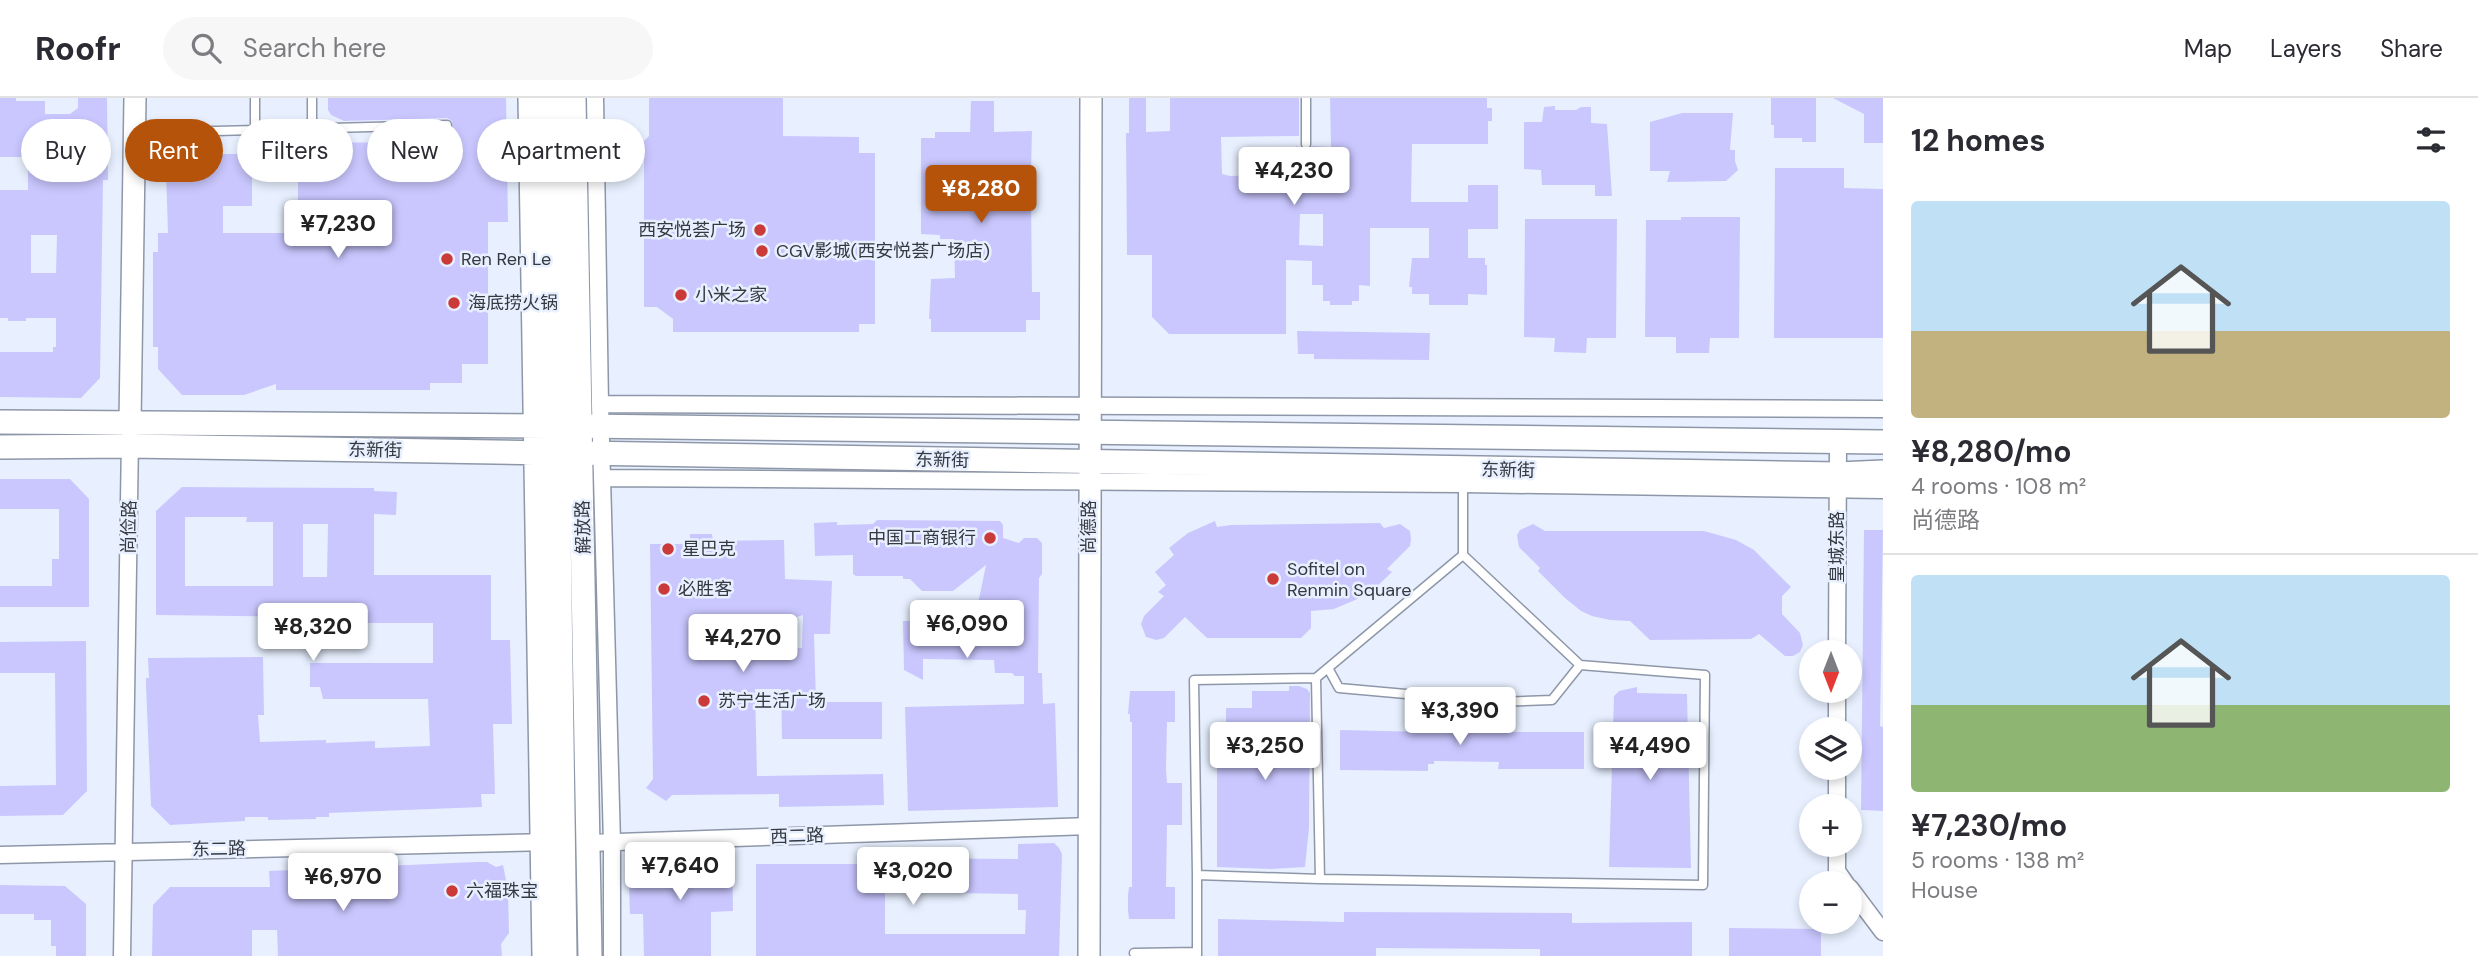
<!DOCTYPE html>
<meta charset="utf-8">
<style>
:root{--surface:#fff;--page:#f7f7f7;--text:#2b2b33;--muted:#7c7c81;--line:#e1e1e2;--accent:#b45309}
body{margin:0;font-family:"DM Sans","Noto Sans SC",sans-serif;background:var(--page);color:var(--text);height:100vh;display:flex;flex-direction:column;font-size:26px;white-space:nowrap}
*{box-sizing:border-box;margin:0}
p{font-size:23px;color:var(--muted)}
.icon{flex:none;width:38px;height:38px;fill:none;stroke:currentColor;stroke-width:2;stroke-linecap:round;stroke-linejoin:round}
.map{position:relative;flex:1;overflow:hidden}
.drawer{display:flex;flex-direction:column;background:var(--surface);width:595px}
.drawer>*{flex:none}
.top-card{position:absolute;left:21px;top:21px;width:665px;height:63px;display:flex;gap:14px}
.needle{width:46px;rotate:180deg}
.tools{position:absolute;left:1799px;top:542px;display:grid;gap:14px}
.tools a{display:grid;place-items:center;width:63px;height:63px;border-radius:50%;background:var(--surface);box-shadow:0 4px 10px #0003;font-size:35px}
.price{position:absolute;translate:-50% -60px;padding:0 16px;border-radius:7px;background:#fff;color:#222;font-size:23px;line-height:46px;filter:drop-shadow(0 2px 4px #0008)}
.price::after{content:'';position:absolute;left:50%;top:42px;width:21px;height:16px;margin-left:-10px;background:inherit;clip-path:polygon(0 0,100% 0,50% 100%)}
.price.selected{background:var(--accent);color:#fff}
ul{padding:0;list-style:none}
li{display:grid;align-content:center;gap:14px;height:371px;padding:0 28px}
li+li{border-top:2px solid var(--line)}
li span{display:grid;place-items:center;height:217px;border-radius:7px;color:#555}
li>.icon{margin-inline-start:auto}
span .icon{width:126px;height:126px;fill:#fffc;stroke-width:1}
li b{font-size:30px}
h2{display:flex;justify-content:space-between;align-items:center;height:84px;padding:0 28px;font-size:30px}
.chip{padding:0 24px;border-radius:32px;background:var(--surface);box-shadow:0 4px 10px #0003;font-size:24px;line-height:63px}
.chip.selected{background:var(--accent);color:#fff}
header{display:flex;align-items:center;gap:42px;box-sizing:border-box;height:98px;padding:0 35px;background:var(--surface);border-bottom:2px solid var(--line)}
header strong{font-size:33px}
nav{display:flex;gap:38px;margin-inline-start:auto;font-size:24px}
.search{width:490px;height:63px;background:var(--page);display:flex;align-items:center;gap:18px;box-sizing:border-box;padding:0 24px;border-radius:38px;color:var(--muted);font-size:26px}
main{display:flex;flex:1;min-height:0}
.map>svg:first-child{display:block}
</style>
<header>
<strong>Roofr</strong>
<div class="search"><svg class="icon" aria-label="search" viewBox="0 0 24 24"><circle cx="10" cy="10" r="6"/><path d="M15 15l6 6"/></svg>Search here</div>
<nav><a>Map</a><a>Layers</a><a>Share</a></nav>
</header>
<main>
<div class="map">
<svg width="1883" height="858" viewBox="0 0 1883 858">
<rect width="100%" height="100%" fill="#e8f0ff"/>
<!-- building -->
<path fill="#cac7ff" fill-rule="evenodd" d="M0,0H16V3H45V16H70L78,10V0H107L108,82H103L100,280L81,300L0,299V254H53V249H56V220H26V223H8V220H0V92H28V59H0ZM31,137H57L56,175H31Z
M328,0H506L508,124H488V266H462V285H430V292H276V286L244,297H182L158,271V249H153V154H158V135H168L166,73H169V65L174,60H182V56H252V108H223V135H298V54H305V45L409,44L383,35L447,34L453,28L452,23L447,20L344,23L331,17L328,12Z
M649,0H783V38L859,39V55H875V226H859V234H673V221L657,209H644V43L649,38Z
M1129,0H1146V34L1170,33V0H1299V38L1221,39L1222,76L1230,78L1270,77V75H1273V69H1288V62H1297L1296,48L1305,52L1312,48L1331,49L1330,0H1487V10H1492V23H1488V46H1412L1411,104H1468V87H1498V131H1468V160H1485V167H1487V197L1468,196V207H1429V196H1412V189H1409L1412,160H1429V130H1370V188L1359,187V203H1352V207H1330V203H1323V187H1312V163L1286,162V236H1169L1152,219V157H1127L1126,35H1129ZM1300,116H1323V148L1299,147Z
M1771,0H1816V44H1802V40H1774V27H1771Z
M1833,0H1883V45H1864V16Z
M971,3H994V34L1032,33L1031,73H1034V98H1031L1032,194H1040V222H1026V234H931V221H929L931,181L955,180L954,141H940V137L921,136V40H935V34H970Z
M1555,8V12H1576L1581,9H1591V25L1607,26L1612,98H1595V87H1542L1541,72L1524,71V24H1542L1544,9Z
M1682,15H1733L1730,52H1735V63L1738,72L1726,83L1667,84L1670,73H1650V24Z
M1775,70H1844V90L1883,91V240H1774Z
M1681,119H1740L1739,240H1710L1709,255H1676V239H1645L1646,122H1681Z
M1525,121H1617L1616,240H1587L1586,255L1554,254L1555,240L1524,239Z
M1297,233L1430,235L1429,262L1314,261V256H1298Z
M0,381H70L89,401V509H0V488H52V461H59V411H0Z
M182,389L374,390V393L397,394L396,417L374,416V477H491V542H510L512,626H493L495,696H481L482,709L329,715V719H316V721L268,722V719H245V723L170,727L151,708L146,587V580H149L148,560L263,559L264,617H258L260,644L326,642V645L375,643V650L430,648L428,601H323L320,589H310V565H433V525H325V519L156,517V413ZM185,419H247L246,424H273V488H185ZM303,426H328L327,479H303Z
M877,422L1000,423L1003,427V440L1019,445L1024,440H1037L1042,445V476L1039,480L1038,575H1042L1043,606L1055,605L1058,709L908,713L905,609L1024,606V578H1015L1012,575H995L994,562L923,561V582L904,572L903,523L976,522V506L979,501L986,467L953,493H922L910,481H903V478H856L853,476V457L815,458L814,425L837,424V427L873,426Z
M1215,423L1217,429L1231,427L1380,425L1384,430L1400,426L1410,433L1411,441L1410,448L1387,471L1392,474L1369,496L1334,511L1311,513V530L1301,540H1207L1185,519L1164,540L1156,542L1146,539L1141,526L1144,518L1164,498L1158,494L1166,487L1155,474L1174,457L1169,450L1188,435Z
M1533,426L1545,433H1704L1736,442L1754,452L1791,489L1782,498V516L1800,535L1803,547L1800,554L1793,558H1785L1759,536L1751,541L1650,542L1630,523L1610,522L1592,518L1581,513L1565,500L1538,473L1540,470L1519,449L1517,437L1520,432Z
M1864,432H1883L1880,628L1883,629V713L1861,712Z
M690,436H712L713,443L784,442L785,481L832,483L830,536H814L816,604H882V641H782L781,591H755L757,678L883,676L884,707L779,709V696L672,697L666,703L646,690L653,681L650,446H690ZM803,517L802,550L755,551V525H778Z
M86,543L87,693L63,717L0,718V688L56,687L55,575H0V544Z
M1289,588H1299L1307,591L1310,595L1309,730L1305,769L1271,771L1217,769V630H1226V610H1252V593H1289Z
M1637,589V595L1687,596L1691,770L1609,769L1614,598L1619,593Z
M1130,593H1175V624H1167L1166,671L1167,685H1182V727H1167L1166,789H1175V821H1129L1128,812V797L1129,789H1132V624H1130V616H1128Z
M1458,616H1467L1476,622L1482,617L1497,634H1584V671H1498L1499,664L1434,663V666H1428V673L1340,672V632L1427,634L1444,617L1448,621Z
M1054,745L1059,750L1062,756L1059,858H756V766H888V760L1018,761V746ZM885,794L1018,796V812H1026L1025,836H885Z
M732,759L733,813L711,814V858H644L643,816H630L628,762Z
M477,764H487L496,769L503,767L508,792L509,835L501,846L502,858H278L277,832H252V858H152L153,807L170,789H270L269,773Z
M0,787L65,788L86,806V858H56V848H51V822H34V816H0Z
M1344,814L1572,815V825L1692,824V858H1540V851L1376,850V858H1218V821L1344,824Z
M1729,830L1821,831V858H1729Z"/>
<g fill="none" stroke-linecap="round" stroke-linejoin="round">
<defs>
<path id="service" d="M255,0V32
M1306,0V46
M312,30V0
M137,35L447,27
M1328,570L1339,590L1495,604L1552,602L1580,567
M1316,580L1194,582L1197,777L1320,781L1316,580L1463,457
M1320,781L1703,787L1705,577L1580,567L1463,457V385
M1134,855L1197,854
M1197,858V777"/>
<path id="minor" d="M595,0L600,306L612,745V858
M600,306L1883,311
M603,380L1463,386L1883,392
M1837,555L1838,344
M1837,632V593
M1837,709V670
M588,745L1090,728
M1837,747V773L1846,786
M0,757L550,744
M1850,790L1883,834
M122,858L130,340"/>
<path id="tertiary" d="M130,324L135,0
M1089,858L1091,0"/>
<path id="secondary" d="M530,0L544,858
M553,0L565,858
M574,0L590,858
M0,324L550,328
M581,328L1883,344
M0,349L130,348L548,355
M581,355L1838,376L1883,374"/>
</defs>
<!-- service casing -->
<use href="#service" stroke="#8e97a8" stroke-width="11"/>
<!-- minor casing -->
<use href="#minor" stroke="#8e97a8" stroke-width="19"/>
<!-- tertiary casing -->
<use href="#tertiary" stroke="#8e97a8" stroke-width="24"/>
<!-- secondary casing -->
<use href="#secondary" stroke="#8e97a8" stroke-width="26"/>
<!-- service -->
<use href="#service" stroke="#fff" stroke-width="8"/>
<!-- minor -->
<use href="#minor" stroke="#fff" stroke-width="16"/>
<!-- tertiary -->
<use href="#tertiary" stroke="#fff" stroke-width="21"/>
<!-- secondary -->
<use href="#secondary" stroke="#fff" stroke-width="23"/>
</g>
<!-- markers -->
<g fill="#c93a39" stroke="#e8f0ff" stroke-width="2.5">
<circle cx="760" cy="132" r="7"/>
<circle cx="762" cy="153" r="7"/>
<circle cx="447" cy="161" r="7"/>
<circle cx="681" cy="197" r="7"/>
<circle cx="454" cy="205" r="7"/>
<circle cx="990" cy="440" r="7"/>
<circle cx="668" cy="451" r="7"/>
<circle cx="1273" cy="481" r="7"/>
<circle cx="664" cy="491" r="7"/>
<circle cx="704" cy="603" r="7"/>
<circle cx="452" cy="793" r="7"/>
</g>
<g text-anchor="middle" stroke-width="5" stroke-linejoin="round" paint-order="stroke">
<!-- poi labels -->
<g font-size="18" fill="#353940" stroke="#e8f0ff" text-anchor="start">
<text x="746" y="138" text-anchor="end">西安悦荟广场</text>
<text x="776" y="159">CGV影城(西安悦荟广场店)</text>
<text x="461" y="167">Ren Ren Le</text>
<text x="695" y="203">小米之家</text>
<text x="468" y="211">海底捞火锅</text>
<text x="976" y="446" text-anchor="end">中国工商银行</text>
<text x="682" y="457">星巴克</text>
<text x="1287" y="477">Sofitel on<tspan x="1287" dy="21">Renmin Square</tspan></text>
<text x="678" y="497">必胜客</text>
<text x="718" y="609">苏宁生活广场</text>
<text x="466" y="799">六福珠宝</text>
</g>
<!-- street labels -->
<g font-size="18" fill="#353940" stroke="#e8f0ff">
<text transform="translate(375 352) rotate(1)" y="6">东新街</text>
<text transform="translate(942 362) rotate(1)" y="6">东新街</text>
<text transform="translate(1508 372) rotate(1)" y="6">东新街</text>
<text transform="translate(129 429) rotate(-89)" y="6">尚俭路</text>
<text transform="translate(583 429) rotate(-91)" y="6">解放路</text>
<text transform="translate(1089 429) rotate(-90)" y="6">尚德路</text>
<text transform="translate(1837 449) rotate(-90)" y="6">皇城东路</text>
<text transform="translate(797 738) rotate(-2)" y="6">西二路</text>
<text transform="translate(219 751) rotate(-1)" y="6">东二路</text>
</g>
</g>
</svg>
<div class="tools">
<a><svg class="needle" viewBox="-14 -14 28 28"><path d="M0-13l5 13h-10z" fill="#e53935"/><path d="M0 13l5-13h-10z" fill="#7c7c81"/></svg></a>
<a><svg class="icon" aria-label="layers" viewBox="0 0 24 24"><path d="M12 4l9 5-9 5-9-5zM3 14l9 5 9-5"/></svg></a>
<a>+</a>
<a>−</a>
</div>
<b class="price" style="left:1294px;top:109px">¥4,230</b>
<b class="price selected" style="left:981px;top:127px">¥8,280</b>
<b class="price" style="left:338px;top:162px">¥7,230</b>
<b class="price" style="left:967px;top:562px">¥6,090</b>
<b class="price" style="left:313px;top:565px">¥8,320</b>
<b class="price" style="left:743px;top:576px">¥4,270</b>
<b class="price" style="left:1460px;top:649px">¥3,390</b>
<b class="price" style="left:1265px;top:684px">¥3,250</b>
<b class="price" style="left:1650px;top:684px">¥4,490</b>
<b class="price" style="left:680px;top:804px">¥7,640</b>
<b class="price" style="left:913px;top:809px">¥3,020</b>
<b class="price" style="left:343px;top:815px">¥6,970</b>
<div class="top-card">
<a class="chip">Buy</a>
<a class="chip selected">Rent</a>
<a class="chip">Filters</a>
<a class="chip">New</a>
<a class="chip">Apartment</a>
</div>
</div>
<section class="drawer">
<h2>12 homes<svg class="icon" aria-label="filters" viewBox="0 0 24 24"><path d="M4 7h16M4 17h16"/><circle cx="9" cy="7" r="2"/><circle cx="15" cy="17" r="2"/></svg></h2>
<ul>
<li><span style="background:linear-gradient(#bfe0f5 60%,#c2b280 0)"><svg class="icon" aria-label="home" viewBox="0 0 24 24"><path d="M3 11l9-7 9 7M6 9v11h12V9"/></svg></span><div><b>¥8,280/mo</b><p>4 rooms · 108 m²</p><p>尚德路</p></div></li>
<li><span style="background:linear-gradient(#bfe0f5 60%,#8fb573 0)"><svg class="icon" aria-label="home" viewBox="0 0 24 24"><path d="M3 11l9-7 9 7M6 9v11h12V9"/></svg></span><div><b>¥7,230/mo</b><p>5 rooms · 138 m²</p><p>House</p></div></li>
</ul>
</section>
</main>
